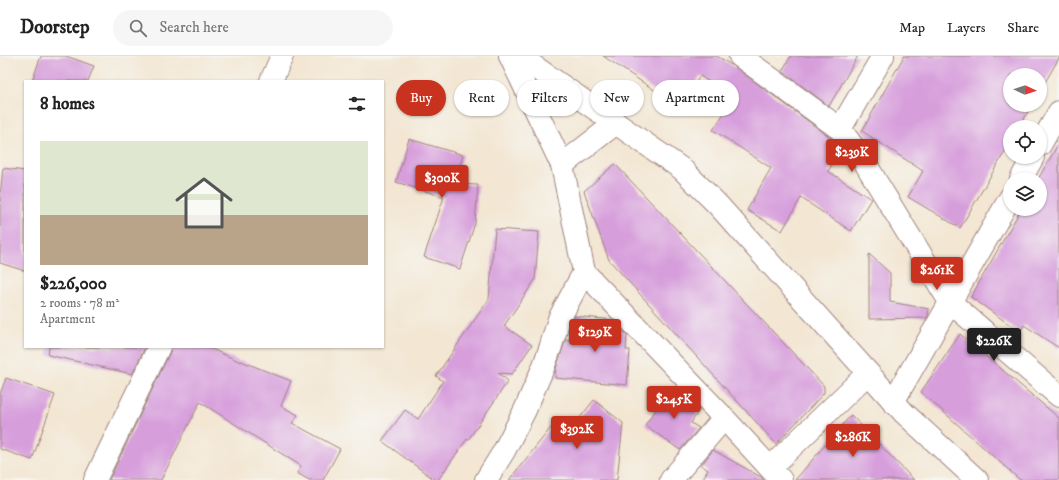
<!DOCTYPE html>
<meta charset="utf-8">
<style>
:root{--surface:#fff;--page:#f6f6f6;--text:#222;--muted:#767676;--line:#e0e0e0;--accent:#c8321e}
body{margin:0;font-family:"IM FELL DW Pica",serif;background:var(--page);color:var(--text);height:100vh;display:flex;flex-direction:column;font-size:15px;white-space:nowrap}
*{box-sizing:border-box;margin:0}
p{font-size:13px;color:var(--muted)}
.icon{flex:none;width:22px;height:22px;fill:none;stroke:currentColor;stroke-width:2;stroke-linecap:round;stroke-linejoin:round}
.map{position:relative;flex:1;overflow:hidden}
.drawer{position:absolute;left:24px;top:24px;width:360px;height:268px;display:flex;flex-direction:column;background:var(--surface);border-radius:0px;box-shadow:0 1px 3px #0004}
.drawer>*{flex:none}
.banner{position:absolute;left:396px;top:24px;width:380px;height:36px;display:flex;gap:8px}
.needle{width:26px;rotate:93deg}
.controls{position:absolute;left:1003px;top:12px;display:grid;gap:8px}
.controls a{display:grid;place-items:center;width:44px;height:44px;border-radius:50%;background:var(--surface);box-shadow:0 1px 3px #0004;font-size:20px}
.price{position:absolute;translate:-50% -34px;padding:0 9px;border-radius:4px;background:var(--accent);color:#fff;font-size:13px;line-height:26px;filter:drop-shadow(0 1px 2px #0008)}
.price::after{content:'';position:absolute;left:50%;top:24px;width:12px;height:9px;margin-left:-6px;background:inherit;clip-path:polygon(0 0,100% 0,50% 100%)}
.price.active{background:#222;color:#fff}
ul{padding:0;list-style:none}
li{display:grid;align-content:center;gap:8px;height:212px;padding:0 16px}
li+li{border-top:1px solid var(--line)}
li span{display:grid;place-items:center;height:124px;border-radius:0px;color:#555}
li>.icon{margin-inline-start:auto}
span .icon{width:72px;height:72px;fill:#fffc;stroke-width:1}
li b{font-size:17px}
h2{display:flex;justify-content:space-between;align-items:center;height:48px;padding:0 16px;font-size:17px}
.chip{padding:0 14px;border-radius:18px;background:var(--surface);box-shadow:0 1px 3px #0004;font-size:14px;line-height:36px}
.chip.active{background:var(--accent);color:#fff}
header{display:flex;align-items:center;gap:24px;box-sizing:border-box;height:56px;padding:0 20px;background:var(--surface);border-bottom:1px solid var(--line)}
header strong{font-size:19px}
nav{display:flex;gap:22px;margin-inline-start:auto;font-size:14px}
.search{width:280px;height:36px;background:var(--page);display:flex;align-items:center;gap:10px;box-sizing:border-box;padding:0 14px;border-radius:22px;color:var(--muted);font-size:15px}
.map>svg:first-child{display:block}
</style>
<header>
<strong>Doorstep</strong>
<div class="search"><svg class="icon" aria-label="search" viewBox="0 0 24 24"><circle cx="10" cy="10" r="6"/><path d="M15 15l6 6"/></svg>Search here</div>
<nav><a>Map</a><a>Layers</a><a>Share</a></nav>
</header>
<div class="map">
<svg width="1059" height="424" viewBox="0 0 1059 424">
<rect width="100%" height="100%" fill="#f6f6f2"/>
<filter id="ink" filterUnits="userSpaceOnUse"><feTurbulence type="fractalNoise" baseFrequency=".025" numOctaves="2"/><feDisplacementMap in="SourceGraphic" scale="8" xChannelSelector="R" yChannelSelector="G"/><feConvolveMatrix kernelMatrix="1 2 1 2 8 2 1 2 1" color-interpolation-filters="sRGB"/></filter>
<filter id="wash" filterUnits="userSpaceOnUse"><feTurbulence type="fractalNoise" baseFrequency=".012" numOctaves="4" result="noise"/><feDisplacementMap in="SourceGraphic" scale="16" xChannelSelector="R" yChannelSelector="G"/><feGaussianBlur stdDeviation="0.9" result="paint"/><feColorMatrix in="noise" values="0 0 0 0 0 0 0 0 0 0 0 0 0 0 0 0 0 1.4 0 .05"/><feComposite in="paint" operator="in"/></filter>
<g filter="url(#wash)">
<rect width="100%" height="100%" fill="#f3e6d2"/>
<g id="blocks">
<!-- building -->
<path fill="#d79edc" d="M41,0H66L94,10L88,25H32Z
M603,0H717L736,12L831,82L841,95L828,115L871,143L851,175L801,142L782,175L747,154L771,112L713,74L734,42L700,20L680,51Z
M791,0H858L829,50L782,15Z
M904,0H1059V2L1040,35V19H1010V49H1032L1019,71H1010V87L960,172L908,141L923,115L862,75Z
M409,83L463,99L455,128L478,129L475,167L460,213L424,201L444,141L396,126Z
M1059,87V292L1024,269L1020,276L971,241L1021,153H1040V123H1038Z
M615,108L824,330V337L776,388L609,204L584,135Z
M3,112L25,115V215L0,207V140Z
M495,173L539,176L535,224L504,270L532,289L512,318L498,317L508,325L468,384L467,383L438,424H435L382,385L405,354L418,363L443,325L436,320L489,243Z
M869,198L890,217V246L929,253L928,260L927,262L869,263Z
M575,260L613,264L627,279L626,294H630L627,329L555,322L556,312L566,283L570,284L571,267Z
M960,278L1059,362V424H1020L921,336Z
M49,291H145L132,318L48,299Z
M171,291H207L241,306V305L291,325L281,350L298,359L292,367L340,393L323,424H309L297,417L301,410L200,346L161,424H109L170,296Z
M6,322L55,339L32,404L0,393V338Z
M671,332L694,349L699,354L691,367L699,372L680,394L645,369Z
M594,344L623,367L617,424H509L558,363L571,373Z
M851,359L914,424H795Z
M713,394L761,421L764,424H702L708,414L701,409Z"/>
</g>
</g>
<g filter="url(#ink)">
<use href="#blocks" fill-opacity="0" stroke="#9e827e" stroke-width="1"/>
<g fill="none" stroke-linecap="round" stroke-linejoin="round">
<defs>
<path id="minor" d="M740,0L840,73L864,105L877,127L950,246L1059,340
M271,25L282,0
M840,73L883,0
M1040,89L1059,56
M562,109L616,67
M1021,123L1033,101
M584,216L724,362L781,424
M893,346L1010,142
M770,412L868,317
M95,424L159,291
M486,424L504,395L525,354L543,312L550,293L559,263L584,216L562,109L510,0
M671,424L724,362"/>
<path id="secondary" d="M519,0L682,113L718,149L904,357L977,424"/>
</defs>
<!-- minor casing -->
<use href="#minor" stroke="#9e827e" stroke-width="24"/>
<!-- secondary casing -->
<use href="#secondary" stroke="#9e827e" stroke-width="24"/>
<!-- minor -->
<use href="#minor" stroke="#fff" stroke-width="22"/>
<!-- secondary -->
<use href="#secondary" stroke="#fff" stroke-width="22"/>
</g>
</g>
</svg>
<div class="controls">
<a><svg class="needle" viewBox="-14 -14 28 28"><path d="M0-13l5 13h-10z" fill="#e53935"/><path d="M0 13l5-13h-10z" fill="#767676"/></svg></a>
<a><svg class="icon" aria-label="locate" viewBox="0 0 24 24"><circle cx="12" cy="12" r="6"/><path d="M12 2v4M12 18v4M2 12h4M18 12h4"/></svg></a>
<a><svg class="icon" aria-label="layers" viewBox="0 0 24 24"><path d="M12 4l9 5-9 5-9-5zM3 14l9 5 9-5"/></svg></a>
</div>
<b class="price" style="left:852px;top:117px">$239K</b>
<b class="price" style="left:442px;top:143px">$300K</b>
<b class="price" style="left:937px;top:235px">$261K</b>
<b class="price" style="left:595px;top:297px">$129K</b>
<b class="price active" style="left:994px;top:306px">$226K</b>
<b class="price" style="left:674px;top:364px">$245K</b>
<b class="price" style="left:577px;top:394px">$392K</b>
<b class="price" style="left:853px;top:402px">$286K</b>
<div class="banner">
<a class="chip active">Buy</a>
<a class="chip">Rent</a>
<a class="chip">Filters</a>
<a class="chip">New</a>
<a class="chip">Apartment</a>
</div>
<section class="drawer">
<h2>8 homes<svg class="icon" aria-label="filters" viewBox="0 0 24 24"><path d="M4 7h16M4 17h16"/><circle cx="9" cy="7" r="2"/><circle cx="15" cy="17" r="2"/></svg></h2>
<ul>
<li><span style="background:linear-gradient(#dfe7d0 60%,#b9a48a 0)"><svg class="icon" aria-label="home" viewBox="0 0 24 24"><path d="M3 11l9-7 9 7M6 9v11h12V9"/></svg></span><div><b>$226,000</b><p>2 rooms · 78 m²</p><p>Apartment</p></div></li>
</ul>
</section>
</div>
